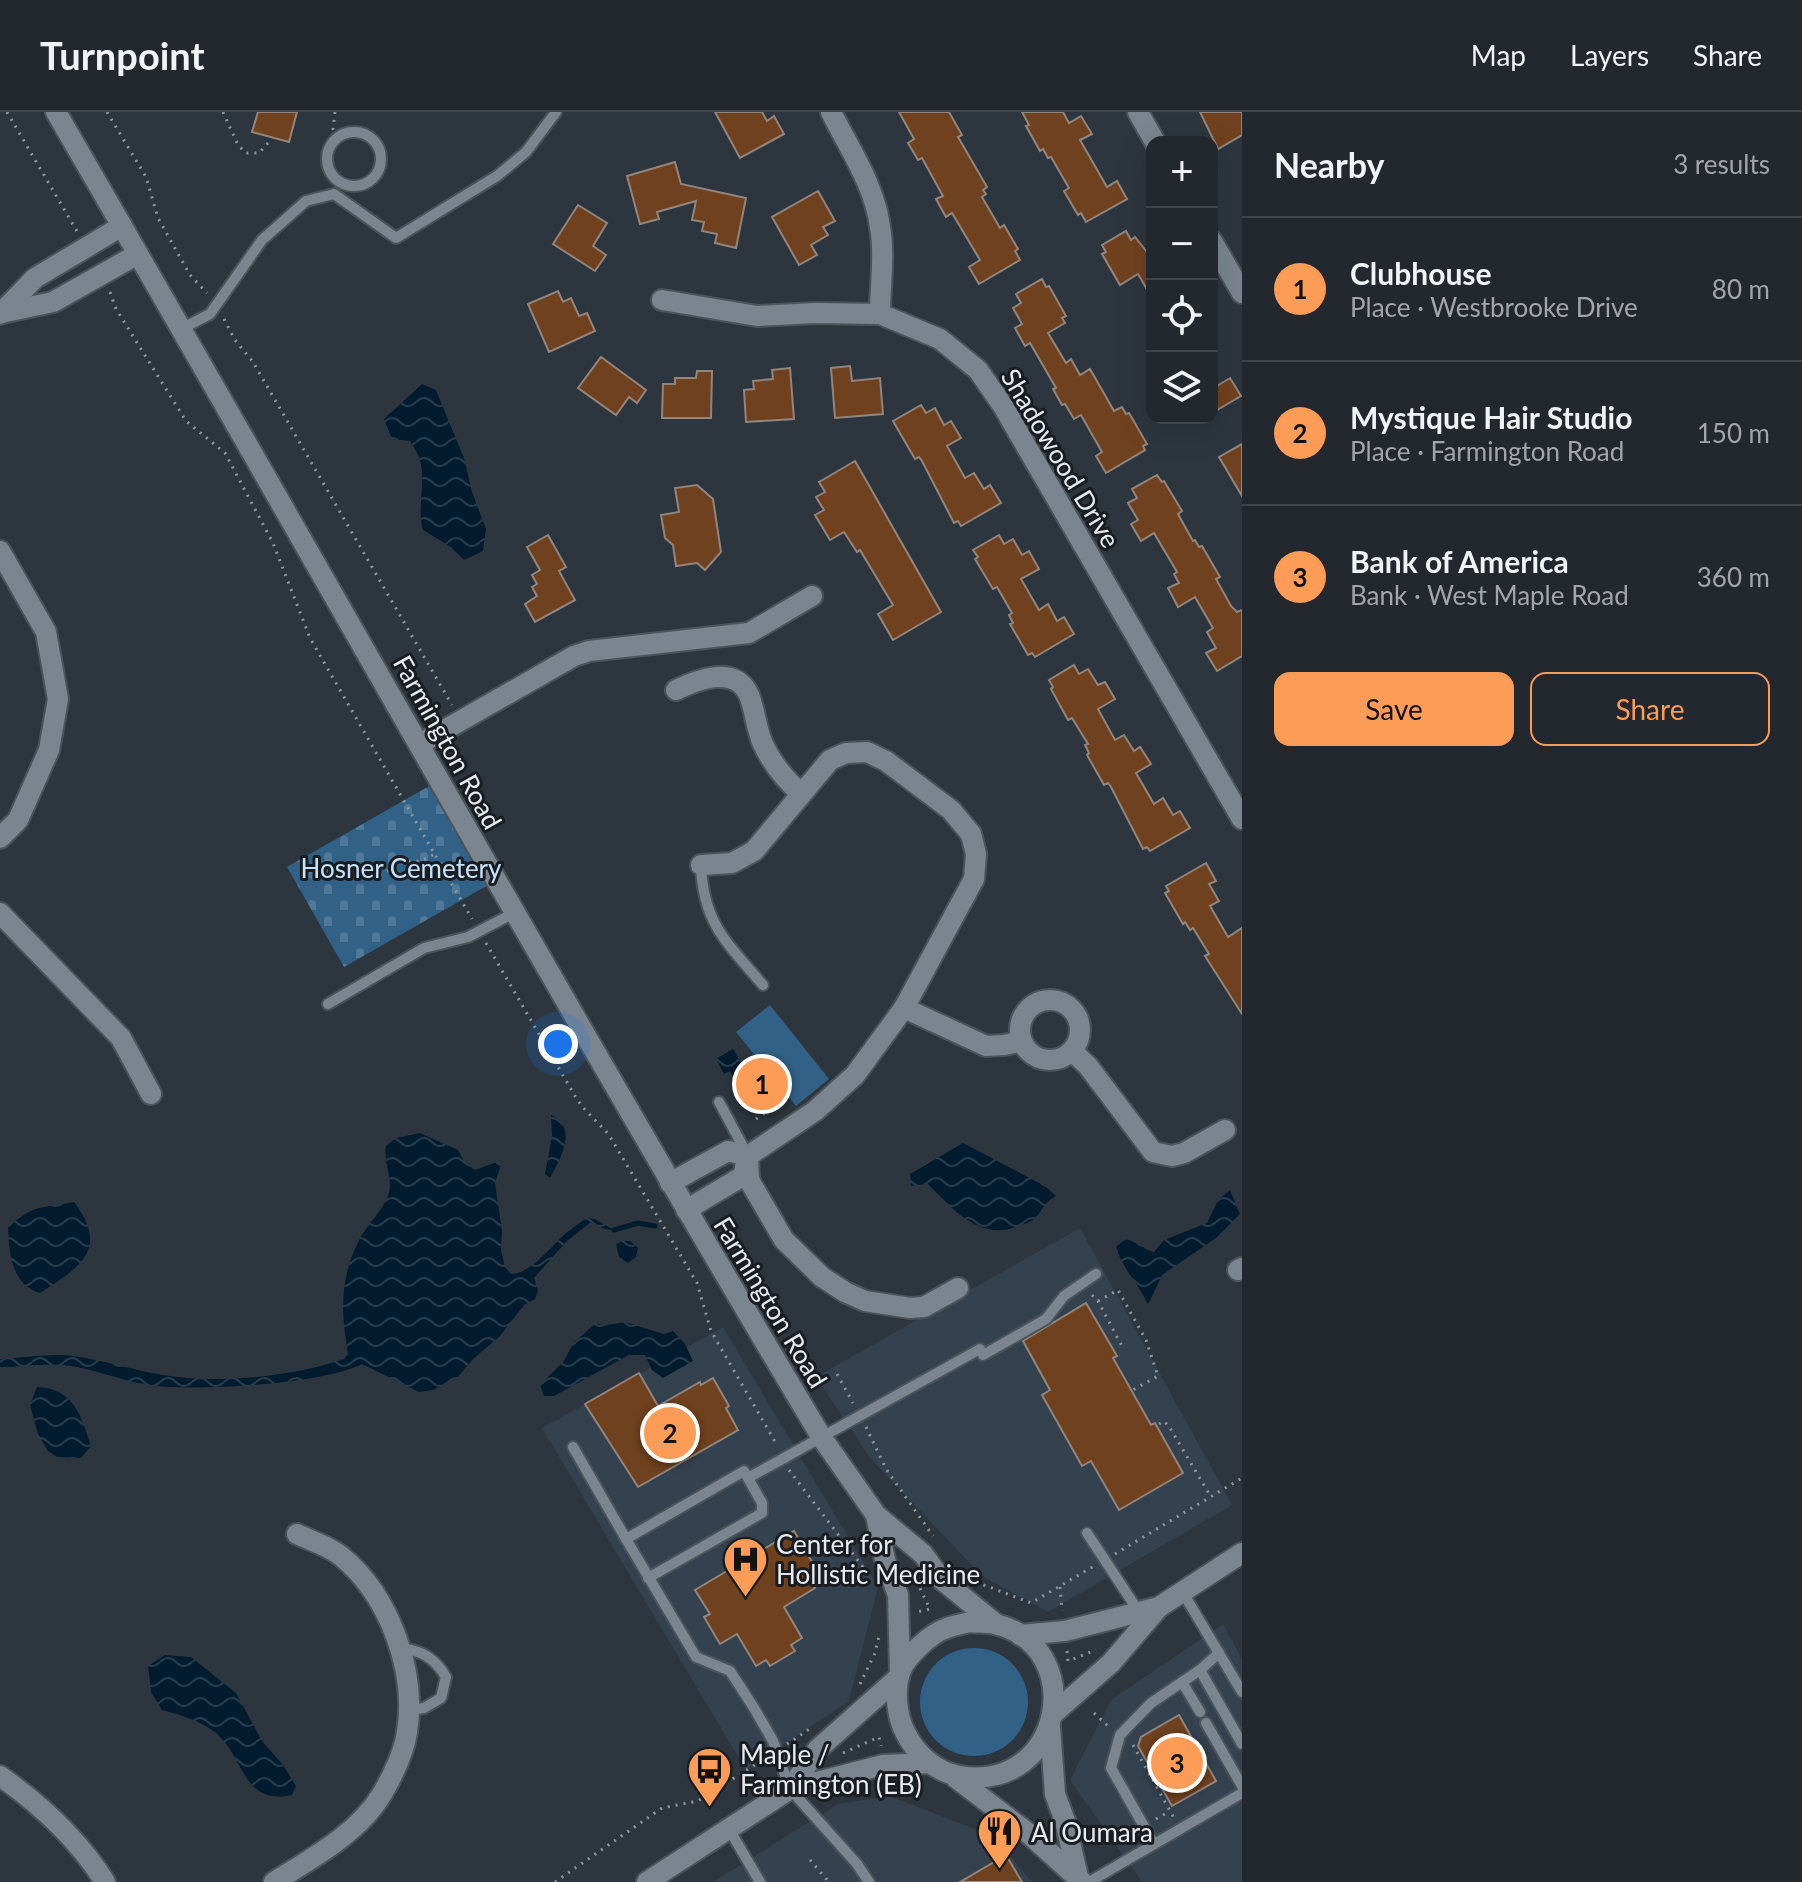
<!DOCTYPE html>
<html lang="en">
<head>
<meta charset="utf-8">
<style>
	body { margin:0; font-family:Lato,sans-serif; background:#2a3036; color:#f1f3f6 }
	.controls { position:absolute; right:24px; top:24px; display:grid; overflow:hidden; border-radius:16px; box-shadow:0 8px 32px #0002 }
	.controls button { width:72px; height:72px; display:grid; place-items:center; padding:0; border:0; border-bottom:2px solid #3f444a; background:#22282e; color:#f1f3f6; font:40px sans-serif }
	.you { position:absolute; left:558px; top:932px; width:28px; height:28px; margin:-20px; border:6px solid #fff; border-radius:50%; background:#1a73e8; box-shadow:0 0 0 12px #1a73e833 }
	.badge { display:grid; place-items:center; width:52px; height:52px; border-radius:50%; background:#fd9c57; color:#111; font-size:26px; font-weight:700 }
	.pin { position:absolute; translate:-50% -50%; border:4px solid #fff; box-shadow:0 2px 8px #0006 }
	.list { margin:0; padding:0; list-style:none }
	h2 { display:flex; justify-content:space-between; align-items:center; height:104px; margin:0; padding:0 32px; font-size:34px }
	h2 small { font-size:26px; font-weight:400; color:#a2a6aa }
	.list li { display:grid; grid-template-columns:52px 1fr auto; gap:24px; align-items:center; box-sizing:border-box; height:144px; padding:0 32px; border-top:2px solid #3f444a }
	.list b { display:block; font-size:30px; white-space:nowrap }
	.list p { margin:0; font-size:26px; white-space:nowrap; color:#a2a6aa }
	.list em { font-size:26px; font-style:normal; color:#a2a6aa }
	.actions { display:flex; gap:16px; padding:24px 32px }
	.actions a { flex:1; padding:18px 0; border:2px solid #fd9c57; border-radius:16px; text-align:center; font-size:28px; color:#fd9c57 }
	.actions .main { background:#fd9c57; color:#111 }
	.icon { flex:none; width:44px; height:44px; fill:none; stroke:currentColor; stroke-width:2; stroke-linecap:round; stroke-linejoin:round }
	.map { position:relative; flex:none; width:1242px; height:1770px; overflow:hidden }
	header { display:flex; align-items:center; gap:48px; box-sizing:border-box; height:112px; padding:0 40px; background:#22282e; border-bottom:2px solid #3f444a }
	header strong { font-size:38px }
	nav { display:flex; gap:44px; margin-inline-start:auto; font-size:28px }
	main { display:flex }
	aside { flex:1; background:#22282e }
	.map>svg:first-child { display:block }
	.built { fill:#34414e }
	.grass { fill:#326187 }
	.cemetery { fill:url(#cemetery-stones) }
	.water { fill:url(#water-waves) }
	.lines { fill:none; stroke-linecap:round; stroke-linejoin:round }
	.stream { stroke:#021b2e; stroke-width:5 }
	.building { fill:#70411e; stroke:#92857e; stroke-width:2 }
	.lane-casing { stroke:#4b545a; stroke-width:14 }
	.street-casing { stroke:#4b545a; stroke-width:24 }
	.secondary-casing { stroke:#4b545a; stroke-width:24 }
	.path { stroke:#8f979e; stroke-width:3; stroke-dasharray:2 6; stroke-linecap:butt }
	.lane { stroke:#7b858f; stroke-width:10 }
	.street { stroke:#7b858f; stroke-width:20 }
	.secondary { stroke:#7b858f; stroke-width:20 }
	.labels { text-anchor:middle; dominant-baseline:central; stroke-width:6; stroke-linejoin:round; paint-order:stroke }
	.street-label { font-size:26px; fill:#e6ecf2; stroke:#191d21 }
	.park-label { font-size:26px; fill:#c6e2fb; stroke:#191d21 }
	.poi-label { font-size:26px; fill:#e6ecf2; stroke:#191d21; text-anchor:start }
</style>
</head>
<body>
<header>
<strong>Turnpoint</strong>
<nav><a>Map</a><a>Layers</a><a>Share</a></nav>
</header>
<main>
<div class="map">
<svg width="1242" height="1770" viewBox="0 0 1242 1770">
	<defs>
		<pattern id="cemetery-stones" width="16" height="16" patternUnits="userSpaceOnUse" patternTransform="scale(2)"><rect width="16" height="16" fill="#326187"/><path d="M2 7V4a2 2 0 0 1 4 0v3zM10 15v-3a2 2 0 0 1 4 0v3z" fill="#507898"/></pattern>
		<pattern id="water-waves" width="16" height="10" patternUnits="userSpaceOnUse" patternTransform="scale(2)"><rect width="16" height="10" fill="#021b2e"/><path d="M0 5q4-4 8 0t8 0" fill="none" stroke="#273c4d"/></pattern>
	</defs>
	<rect width="100%" height="100%" fill="#2d363e"/>
	<g class="built">
		<polygon points="1080,1116 1232,1393 1048,1500 982,1464 870,1346 816,1265"/>
		<polygon points="723,1215 878,1475 849,1589 746,1658 542,1316"/>
		<polygon points="1223,1512 1242,1547 1242,1770 1142,1770 1070,1668 1111,1588"/>
		<polygon points="889,1684 993,1724 1032,1770 713,1770 838,1692"/>
	</g>
	<g class="grass">
		<polygon points="770,893 829,967 796,994 736,920"/>
		<circle cx="974" cy="1590" r="54"/>
	</g>
	<polygon class="cemetery" points="431,673 488,773 344,855 287,755"/>
	<g class="water">
		<path d="M422,272L436,278L464,346L472,380L486,417L483,439L464,448L451,435L423,418C417,396 425,375 421,352C420,344 414,336 410,329L392,327L384,307Z"/>
		<polygon points="733,937 749,964 738,972 730,959 724,962 716,947"/>
		<path d="M551,1003C579,1016 560,1048 550,1066L545,1062L552,1024Z"/>
		<path d="M420,1021L458,1038L465,1051L475,1058L497,1050L501,1053L495,1071L502,1119L501,1138L505,1155L511,1162C531,1162 552,1133 566,1121C572,1116 580,1111 586,1106L595,1107L614,1118L605,1117L591,1110L567,1129L534,1166L538,1179L535,1187L524,1193L500,1224L473,1247L457,1266L433,1278L419,1280L362,1252C323,1272 202,1279 157,1274C124,1271 93,1255 61,1253C42,1251 20,1255 0,1255V1247C24,1246 50,1241 73,1244C103,1248 133,1258 163,1263C218,1272 291,1265 344,1247L348,1242C341,1198 339,1168 360,1126C368,1112 382,1099 388,1084C394,1068 383,1051 386,1034L396,1026Z"/>
		<path d="M963,1031L1045,1074L1056,1084C1042,1092 1045,1096 1035,1106C1032,1110 1024,1112 1018,1114C979,1130 953,1097 928,1072L911,1074L910,1062Z"/>
		<path d="M1230,1078L1240,1102L1216,1126L1162,1163L1148,1193C1139,1171 1122,1158 1116,1134L1125,1127C1137,1129 1142,1137 1154,1140L1164,1128L1207,1111L1218,1088Z"/>
		<path d="M74,1090C110,1138 80,1155 40,1181C12,1173 9,1142 8,1116C33,1091 42,1097 74,1090Z"/>
		<polygon points="622,1129 630,1129 638,1136 636,1145 628,1151 619,1145 616,1132"/>
		<polygon points="625,1210 664,1222 673,1219 685,1232 693,1249 663,1266 652,1258 645,1243 629,1243 554,1284 544,1284 540,1273 564,1249 573,1231 595,1212 607,1213"/>
		<path d="M37,1275C74,1277 81,1303 91,1334L81,1346L57,1345L48,1339L38,1322L30,1293Z"/>
		<path d="M165,1543L191,1545L236,1581L262,1629L283,1653L296,1674L292,1683C241,1694 245,1644 215,1620C199,1608 180,1603 162,1598L151,1580L148,1554Z"/>
	</g>
	<g class="lines">
		<polyline class="stream" points="614,1118 638,1111 655,1114"/>
	</g>
	<g class="building">
		<polygon points="258,0 297,0 289,30 252,20"/>
		<polygon points="715,0 762,0 767,9 774,4 784,22 740,46"/>
		<polygon points="899,0 949,0 962,23 958,25 987,75 983,78 986,82 982,85 1000,116 1004,113 1018,137 1015,139 1020,148 979,172 969,155 980,148 952,101 946,105 936,87 943,84 922,46 918,48 908,31 914,27"/>
		<polygon points="1022,0 1063,0 1069,11 1081,4 1092,22 1080,28 1107,75 1117,69 1127,87 1086,110 1081,101 1078,103 1064,79 1069,76 1051,45 1048,46 1043,37 1040,39 1026,14 1029,13"/>
		<polygon points="1200,0 1242,0 1242,23 1218,37"/>
		<polygon points="675,50 681,72 746,86 736,136 715,131 717,122 702,119 704,110 692,108 696,89 657,100 659,107 640,112 627,64"/>
		<polygon points="818,79 835,109 823,115 828,123 811,133 817,143 799,153 772,105"/>
		<polygon points="578,93 607,111 593,134 606,143 595,159 553,132"/>
		<polygon points="1126,119 1131,128 1135,125 1147,140 1152,137 1152,186 1138,162 1120,173 1102,142 1106,140 1102,133"/>
		<polygon points="1042,167 1046,175 1049,174 1066,204 1062,206 1065,211 1048,221 1066,251 1071,247 1080,263 1090,257 1114,299 1122,295 1126,302 1129,301 1147,332 1143,334 1145,338 1106,361 1096,344 1102,340 1081,303 1074,307 1065,292 1062,293 1053,277 1056,276 1030,231 1025,234 1015,216 1022,212 1013,196 1021,191 1016,182"/>
		<polygon points="558,179 563,190 571,186 579,204 587,201 595,219 549,240 528,192"/>
		<polygon points="601,245 646,278 637,291 629,285 616,303 578,276"/>
		<polygon points="850,254 852,269 880,266 883,302 835,306 831,256"/>
		<polygon points="790,256 794,307 746,310 744,278 754,277 753,269 773,267 772,258"/>
		<polygon points="697,259 712,259 711,306 662,306 663,272 675,272 675,266 696,266"/>
		<polygon points="1230,266 1241,284 1212,301 1212,277"/>
		<polygon points="921,293 926,301 935,296 944,313 951,309 961,326 947,334 965,366 974,361 984,377 990,373 1001,391 961,414 958,409 954,411 922,349 919,345 915,347 893,309"/>
		<polygon points="1242,332 1242,384 1219,345"/>
		<polygon points="855,349 941,500 893,528 878,502 893,493 860,438 857,440 844,420 830,428 815,403 824,398 816,385 825,380 819,370"/>
		<polygon points="1157,363 1162,370 1164,369 1182,399 1178,402 1193,429 1195,428 1199,435 1202,434 1220,465 1216,467 1231,494 1237,500 1242,498 1242,544 1217,559 1206,541 1216,536 1207,520 1213,516 1195,485 1178,495 1168,476 1179,471 1174,462 1177,460 1154,421 1141,429 1131,412 1138,408 1128,391 1137,386 1132,377"/>
		<polygon points="697,373 713,387 721,440 705,458 697,451 676,454 673,433 665,426 661,403 679,400 675,376"/>
		<polygon points="548,423 566,455 559,459 575,488 535,510 525,492 537,484 532,475 537,472 532,463 540,458 527,435"/>
		<polygon points="999,423 1004,432 1013,427 1022,443 1029,439 1039,457 1021,467 1039,498 1048,492 1057,509 1064,505 1074,522 1035,545 1032,541 1028,543 1010,512 1013,511 1009,503 1012,501 997,475 993,477 975,447 978,445 973,438"/>
		<polygon points="1074,553 1079,562 1088,557 1098,573 1105,570 1115,587 1098,597 1115,628 1124,623 1134,639 1140,635 1151,652 1136,661 1154,692 1163,686 1173,703 1180,699 1190,716 1150,739 1147,735 1143,737 1111,675 1108,671 1104,673 1087,643 1089,641 1085,633 1088,632 1072,606 1068,608 1051,577 1053,575 1049,568"/>
		<polygon points="1206,751 1216,769 1209,772 1219,789 1210,794 1228,825 1242,816 1242,902 1205,844 1209,842 1193,816 1190,818 1185,810 1183,812 1165,781 1169,779 1166,774"/>
		<polygon points="767,964 774,978 749,993 741,979"/>
		<polygon points="1086,1191 1117,1244 1113,1246 1151,1313 1155,1311 1183,1361 1119,1398 1091,1349 1082,1354 1042,1283 1050,1278 1023,1229"/>
		<polygon points="639,1261 658,1294 700,1270 701,1273 713,1266 729,1294 726,1296 738,1318 638,1375 585,1292"/>
		<polygon points="794,1419 822,1467 812,1472 815,1476 784,1495 802,1526 791,1533 795,1539 770,1554 766,1548 756,1554 737,1522 720,1532 704,1505 710,1502 695,1478"/>
		<polygon points="1179,1603 1216,1669 1172,1694 1138,1634 1141,1625"/>
		<polygon points="1006,1743 1022,1770 960,1770"/>
	</g>
	<g class="lines">
		<defs>
			<g id="lane">
				<circle cx="354" cy="47" r="27"/>
				<polyline points="181,217 210,202 262,128 306,89 334,82 396,126 497,64 526,40 556,0"/>
				<path d="M701,753C703,811 727,831 763,873"/>
				<polyline points="328,892 424,836 468,825 514,801"/>
				<polyline points="719,990 747,1042"/>
				<polyline points="983,1243 1046,1207 1064,1184 1096,1162"/>
				<polyline points="573,1335 626,1427 744,1359 748,1366 980,1237"/>
				<polyline points="1087,1421 1139,1500"/>
				<polyline points="626,1427 696,1545 730,1559 754,1596 773,1629 790,1677 857,1752 869,1770"/>
				<polyline points="648,1466 762,1401 762,1391 748,1366"/>
				<polyline points="1182,1479 1242,1580"/>
				<path d="M399,1536C421,1538 435,1546 446,1565L441,1586L424,1596L409,1598"/>
				<polyline points="1219,1541 1200,1558 1242,1632"/>
				<polyline points="1182,1570 1200,1600"/>
				<polyline points="1206,1611 1242,1674"/>
				<polyline points="729,1717 760,1770"/>
				<polyline points="1154,1732 1111,1656 1120,1623 1151,1591 1200,1558"/>
				<polyline points="1089,1770 1242,1681"/>
			</g>
			<g id="street">
				<path d="M831,0C849,36 875,74 880,115C885,143 880,173 880,202"/>
				<polyline points="1138,0 1155,30"/>
				<polyline points="1212,129 1242,181"/>
				<polyline points="662,188 757,204 815,201 880,202 940,227 978,258 1003,294 1242,707"/>
				<polyline points="1,201 53,190 138,142"/>
				<polyline points="0,202 35,166 122,114"/>
				<polyline points="0,439 46,520 58,587 49,638 18,708 0,726"/>
				<path d="M676,578C697,568 735,552 749,583C755,598 756,616 763,632C772,652 785,667 801,682"/>
				<polyline points="420,632 574,544 589,539 749,521 812,484"/>
				<polyline points="701,753 732,751 754,739 830,648 846,641 867,640 886,649 951,698 971,722 976,742 974,767 904,896 855,963 815,999 748,1044 749,1068 784,1128 822,1165 845,1180 865,1189 910,1196 924,1195 958,1176"/>
				<polyline points="0,801 121,926 151,982"/>
				<circle cx="1050" cy="918" r="30"/>
				<polyline points="904,896 986,934 1004,933 1022,929"/>
				<polyline points="1072,939 1088,954 1153,1040 1172,1044 1184,1041 1225,1018"/>
				<polyline points="670,1071 728,1039 748,1044 743,1064 686,1098"/>
				<polyline points="1238,1158 1242,1156"/>
				<path d="M0,1664C41,1693 78,1727 105,1770"/>
				<path d="M274,1770C311,1747 359,1721 382,1682C392,1665 404,1640 407,1620C417,1559 389,1483 341,1444C329,1434 311,1429 297,1422"/>
			</g>
			<g id="secondary">
				<path d="M56,0C312,441 560,888 822,1326L876,1403L923,1442L941,1467L996,1512"/>
				<polyline points="876,1403 885,1448 898,1483 900,1559"/>
				<path d="M970,1510C978,1511 987,1510 995,1512C1089,1534 1064,1681 960,1664C935,1660 916,1642 905,1620C897,1605 894,1578 900,1561C905,1545 931,1521 947,1516C954,1513 963,1512 970,1510Z"/>
				<polyline points="1020,1523 1065,1519 1159,1495 1242,1441"/>
				<polyline points="1054,1601 1111,1551 1159,1495"/>
				<polyline points="1050,1615 1055,1682 1065,1709 1078,1765"/>
				<polyline points="956,1666 1028,1721 1082,1770"/>
				<polyline points="790,1677 818,1637 899,1565"/>
				<polyline points="647,1770 790,1677 883,1653 930,1651"/>
			</g>
		</defs>
		<use href="#lane" class="lane-casing"/>
		<use href="#street" class="street-casing"/>
		<use href="#secondary" class="secondary-casing"/>
		<g class="path">
			<polyline points="7,0 78,121"/>
			<polyline points="107,0 146,65 158,106 190,163 207,181"/>
			<polyline points="223,0 238,33 246,41 259,41 268,31"/>
			<polyline points="335,0 333,17 337,26"/>
			<polyline points="110,180 116,197 186,309 225,341 273,431 310,526 472,807"/>
			<polyline points="224,207 235,228 253,250 452,593"/>
			<polyline points="373,767 406,749 420,749 435,742"/>
			<path d="M486,831L575,984C584,999 597,1009 609,1023L697,1171L711,1219L777,1333"/>
			<polyline points="756,1007 789,985"/>
			<polyline points="1092,1183 1098,1189 1124,1238"/>
			<polyline points="1098,1189 1118,1178 1146,1228 1158,1264 1131,1279"/>
			<polyline points="837,1262 853,1291"/>
			<polyline points="1159,1312 1164,1309 1170,1316 1211,1385"/>
			<polyline points="866,1315 886,1357 933,1424"/>
			<polyline points="789,1358 869,1463"/>
			<polyline points="1115,1442 1242,1366"/>
			<polyline points="913,1462 930,1497 917,1500"/>
			<polyline points="976,1470 1031,1491 1094,1454"/>
			<polyline points="1060,1475 1062,1499"/>
			<polyline points="1067,1539 1068,1549 1096,1538"/>
			<polyline points="860,1572 875,1541 879,1524"/>
			<polyline points="1094,1601 1109,1615"/>
			<polyline points="787,1632 811,1616"/>
			<polyline points="1133,1633 1174,1706"/>
			<polyline points="843,1641 879,1625 881,1634"/>
			<polyline points="1156,1707 1170,1699"/>
			<polyline points="810,1748 829,1770"/>
			<polyline points="555,1770 662,1696 698,1689 764,1647"/>
		</g>
		<use href="#lane" class="lane"/>
		<use href="#street" class="street"/>
		<use href="#secondary" class="secondary"/>
	</g>
	<defs>
		<symbol id="hospital-pin" viewBox="-11 -11 22 30"><path d="M0 17L-7.5 6A9.5 9.5 0 1 1 7.5 6Z" fill="#fd9c57" stroke="#191d21"/><path d="M-5-5h3v3.5h4V-5h3V5h-3V1.5h-4V5h-3Z" fill="#111"/></symbol>
		<symbol id="bus-pin" viewBox="-11 -11 22 30"><path d="M0 17L-7.5 6A9.5 9.5 0 1 1 7.5 6Z" fill="#fd9c57" stroke="#191d21"/><path d="M-5-6H5V4H4V6H2V4H-2V6H-4V4H-5ZM-3.5-4V0h7V-4ZM-3.5 1.2v1.5H-2V1.2ZM2 1.2v1.5H3.5V1.2Z" fill="#111"/></symbol>
		<symbol id="restaurant-pin" viewBox="-11 -11 22 30"><path d="M0 17L-7.5 6A9.5 9.5 0 1 1 7.5 6Z" fill="#fd9c57" stroke="#191d21"/><path d="M-5-6h1v4h1v-4h1v4h1v-4h1v5L-1.5 .5V6h-2V.5L-5-1ZM5-6V6H3V1.5H1.5Q1.5-4 5-6Z" fill="#111"/></symbol>
	</defs>
	<g fill-rule="evenodd">
		<use href="#hospital-pin" x="720" y="1422" width="51" height="69"/>
		<use href="#bus-pin" x="684" y="1632" width="51" height="69"/>
		<use href="#restaurant-pin" x="974" y="1694" width="51" height="69"/>
	</g>
	<g class="labels">
		<g class="street-label">
			<text transform="translate(1061 346) rotate(59)">Shadowood Drive</text>
			<text transform="translate(448 630) rotate(61)">Farmington Road</text>
			<text transform="translate(771 1190) rotate(59)">Farmington Road</text>
		</g>
		<g class="park-label">
			<text x="401" y="756">Hosner Cemetery</text>
		</g>
		<g class="poi-label">
			<text x="776" y="1432">Center for<tspan x="776" dy="30">Hollistic Medicine</tspan></text>
			<text x="740" y="1642">Maple /<tspan x="740" dy="30">Farmington (EB)</tspan></text>
			<text x="1031" y="1720">Al Oumara</text>
		</g>
	</g>
</svg>
<div class="controls">
<button>+</button>
<button>−</button>
<button><svg class="icon" aria-label="locate" viewBox="0 0 24 24"><circle cx="12" cy="12" r="6"/><path d="M12 2v4M12 18v4M2 12h4M18 12h4"/></svg></button>
<button><svg class="icon" aria-label="layers" viewBox="0 0 24 24"><path d="M12 4l9 5-9 5-9-5zM3 14l9 5 9-5"/></svg></button>
</div>
<div class="you"></div>
<div class="pin badge" style="left:762px;top:972px">1</div>
<div class="pin badge" style="left:670px;top:1321px">2</div>
<div class="pin badge" style="left:1177px;top:1651px">3</div>
</div>
<aside>
<h2>Nearby<small>3 results</small></h2>
<ul class="list">
<li><span class="badge">1</span><div><b>Clubhouse</b><p>Place · Westbrooke Drive</p></div><em>80 m</em></li>
<li><span class="badge">2</span><div><b>Mystique Hair Studio</b><p>Place · Farmington Road</p></div><em>150 m</em></li>
<li><span class="badge">3</span><div><b>Bank of America</b><p>Bank · West Maple Road</p></div><em>360 m</em></li>
</ul>
<div class="actions"><a class="main">Save</a><a>Share</a></div>
</aside>
</main>
</body>
</html>
